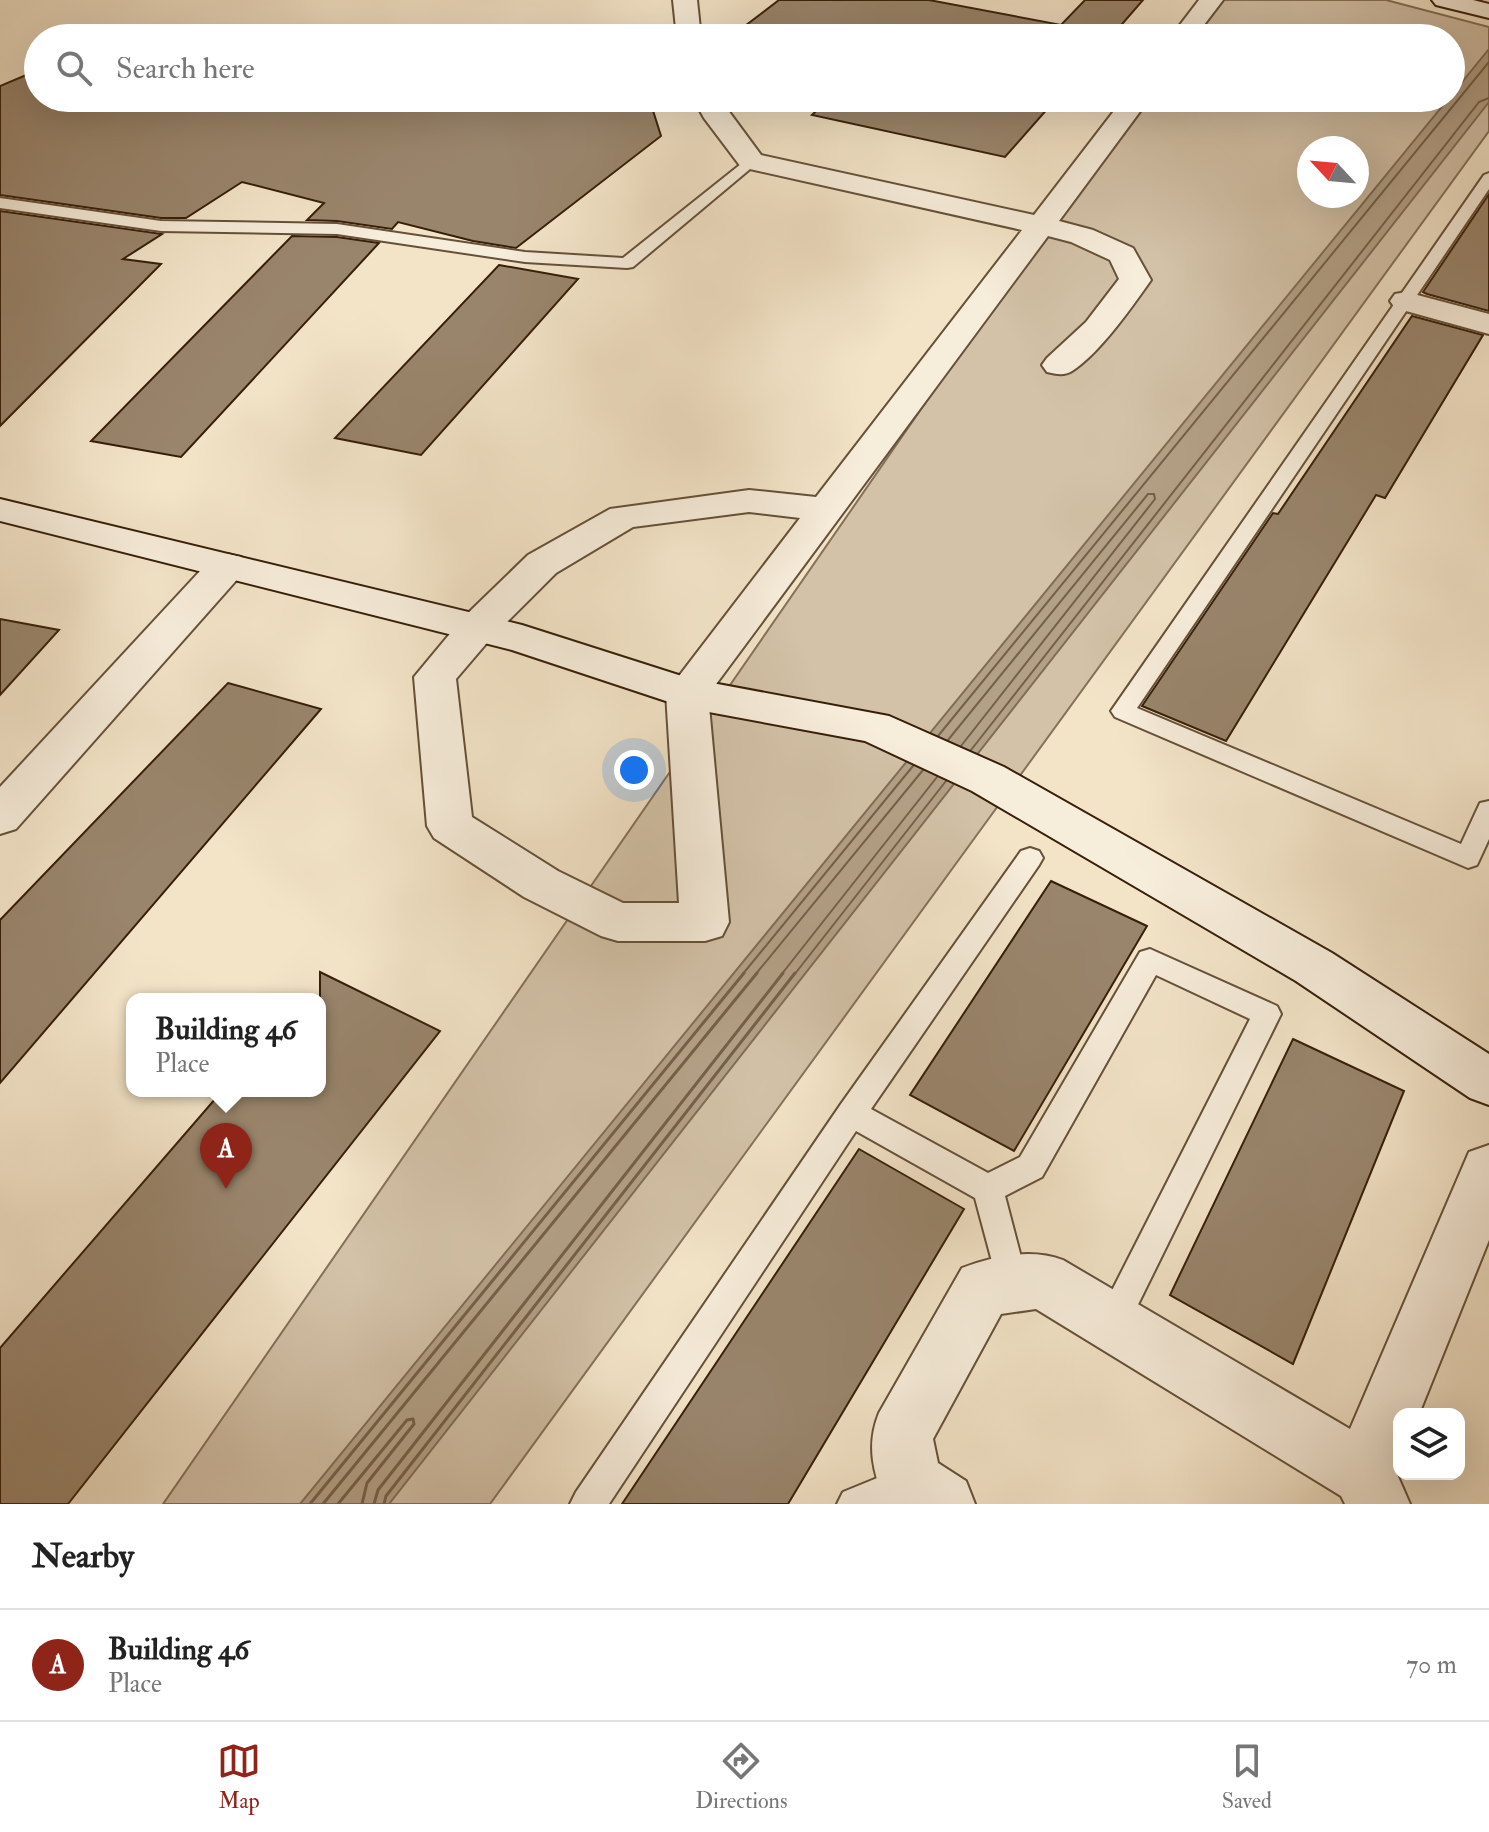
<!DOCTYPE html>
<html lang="en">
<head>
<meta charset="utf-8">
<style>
	body { margin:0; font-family:"IM FELL Double Pica",serif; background:#f6f6f6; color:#222 }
	.controls { position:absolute; right:24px; bottom:24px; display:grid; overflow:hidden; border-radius:16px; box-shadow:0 8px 32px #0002 }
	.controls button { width:72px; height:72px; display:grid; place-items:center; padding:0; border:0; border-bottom:2px solid #e0e0e0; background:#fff; color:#222; font:40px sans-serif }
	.compass { position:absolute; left:1297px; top:136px; width:72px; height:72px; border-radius:50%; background:#fff; box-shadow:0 8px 32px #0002; rotate:296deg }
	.you { position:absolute; left:634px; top:770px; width:28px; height:28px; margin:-20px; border:6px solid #fff; border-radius:50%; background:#1a73e8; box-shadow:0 0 0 12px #1a73e833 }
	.badge { display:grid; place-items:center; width:52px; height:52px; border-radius:50%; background:#8f2418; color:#fff; font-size:26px; font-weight:700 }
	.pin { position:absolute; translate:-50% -66px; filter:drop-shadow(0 2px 4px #0008) }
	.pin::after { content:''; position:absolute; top:42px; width:28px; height:24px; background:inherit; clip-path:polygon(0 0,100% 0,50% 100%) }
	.popup { position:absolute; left:126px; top:993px; width:200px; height:104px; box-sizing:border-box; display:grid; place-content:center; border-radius:16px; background:#fff; filter:drop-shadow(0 2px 6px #0005); font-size:26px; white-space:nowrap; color:#767676 }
	.popup b { font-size:30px; color:#222 }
	.popup::after { content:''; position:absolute; left:50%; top:100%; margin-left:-16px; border:16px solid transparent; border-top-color:#fff }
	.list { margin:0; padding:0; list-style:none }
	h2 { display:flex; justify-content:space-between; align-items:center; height:104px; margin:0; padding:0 32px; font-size:34px }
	h2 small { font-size:26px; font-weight:400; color:#767676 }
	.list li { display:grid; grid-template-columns:52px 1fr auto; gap:24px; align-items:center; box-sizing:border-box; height:112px; padding:0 32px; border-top:2px solid #e0e0e0 }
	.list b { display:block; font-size:30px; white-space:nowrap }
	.list p { margin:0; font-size:26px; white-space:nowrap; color:#767676 }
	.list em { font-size:26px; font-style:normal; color:#767676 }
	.icon { flex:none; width:44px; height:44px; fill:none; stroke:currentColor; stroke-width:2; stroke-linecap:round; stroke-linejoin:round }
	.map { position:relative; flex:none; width:1489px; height:1504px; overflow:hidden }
	.search { position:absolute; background:#fff; box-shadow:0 8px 32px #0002; left:24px; right:24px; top:24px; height:88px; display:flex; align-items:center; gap:20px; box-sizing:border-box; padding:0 28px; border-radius:44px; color:#767676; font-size:30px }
	.sheet { height:216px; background:#fff }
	nav { display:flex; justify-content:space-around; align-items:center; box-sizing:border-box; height:112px; border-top:2px solid #e0e0e0; background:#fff; font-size:22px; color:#767676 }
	nav a { display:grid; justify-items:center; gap:4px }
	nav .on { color:#8f2418 }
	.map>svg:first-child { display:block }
	.green { fill:#d3c2a8; stroke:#857058; stroke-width:2; fill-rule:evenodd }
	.water { fill:#b3a187; stroke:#816d55; stroke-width:2 }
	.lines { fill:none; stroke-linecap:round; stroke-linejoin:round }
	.shore-far1 { stroke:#756048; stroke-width:2 }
	.shore { stroke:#756048; stroke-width:3 }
	.building { fill:#99856c; stroke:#371e09; stroke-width:2 }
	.lane-casing { stroke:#665039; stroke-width:4 }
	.street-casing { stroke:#665039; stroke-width:4 }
	.secondary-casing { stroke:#371e09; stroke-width:4 }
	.lane { fill:#f7eddb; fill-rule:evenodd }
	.street { fill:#f7eddb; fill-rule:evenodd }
	.secondary { fill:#f7eddb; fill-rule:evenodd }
</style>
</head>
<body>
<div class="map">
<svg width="1489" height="1504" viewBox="0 0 1489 1504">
	<rect width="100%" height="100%" fill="#f3e4c8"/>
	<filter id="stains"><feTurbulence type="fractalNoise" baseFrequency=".0025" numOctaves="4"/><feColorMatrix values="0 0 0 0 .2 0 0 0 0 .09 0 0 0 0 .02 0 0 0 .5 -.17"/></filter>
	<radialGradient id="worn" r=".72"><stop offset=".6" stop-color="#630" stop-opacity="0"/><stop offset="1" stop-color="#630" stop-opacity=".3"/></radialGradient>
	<path class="green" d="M1224,0H1386L1489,27V131L490,1504H163L1034,246L1148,98H1451V38H1194ZM1309,148H1357V196H1309Z"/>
	<polygon class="water" points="1489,49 1489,102 389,1504 300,1504"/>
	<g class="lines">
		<g class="shore-far1">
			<polyline points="938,736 1489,62"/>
			<polyline points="948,740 1148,494 1154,494 1155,499 961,746"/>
			<polyline points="971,750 1479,102 1489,98"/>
			<polyline points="742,975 913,766"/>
			<polyline points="755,975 923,770"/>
			<polyline points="781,975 937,777"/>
			<polyline points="794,975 946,781"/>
		</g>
		<g class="shore">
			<polyline points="310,1504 744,973"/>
			<polyline points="323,1504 757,973"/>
			<polyline points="338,1504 407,1420 413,1419 414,1424 367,1483 362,1504"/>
			<polyline points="374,1504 378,1490 783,973"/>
			<polyline points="384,1504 386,1496 795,973"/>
		</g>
	</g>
	<g class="building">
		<polygon points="779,0 929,0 1061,25 1085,0 1143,0 1110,38 729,38"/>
		<polygon points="38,70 38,98 637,98 650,101 661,136 516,248 473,241 398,222 392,229 337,221 307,220 324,203 242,182 186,218 161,218 0,195 0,86"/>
		<polygon points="830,98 1057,98 1005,157 812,115"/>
		<polygon points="1489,194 1489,311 1427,294 1423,292"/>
		<polygon points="0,211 162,234 123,259 161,264 0,426"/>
		<polygon points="292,236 337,237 379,243 181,457 91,441"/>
		<polygon points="499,265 578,279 421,455 335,438"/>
		<polygon points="1412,316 1483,335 1385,498 1376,495 1226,741 1142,706 1273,513 1278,514"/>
		<polygon points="0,619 59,630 0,695"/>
		<polygon points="228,683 321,709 0,1083 0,920"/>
		<polygon points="1051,881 1147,926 1014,1151 910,1095"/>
		<polygon points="320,972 440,1031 68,1504 0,1504 0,1348 222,1091 320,1091"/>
		<polygon points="1293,1039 1404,1091 1293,1364 1170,1295"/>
		<polygon points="859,1149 964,1209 788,1504 622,1504"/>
	</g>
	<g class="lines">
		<defs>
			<g id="lane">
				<polygon points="751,156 759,161 756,164 633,267 627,268 525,262 337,234 161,231 0,208 0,198 161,221 337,224 525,252 623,258"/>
				<polygon points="1489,173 1489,189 1137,708 1461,844 1480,803 1489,801 1489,839 1477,865 1468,868 1115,717 1111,711 1484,175"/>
				<polygon points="1030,848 1039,851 1043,858 1039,865 871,1109 988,1173 1020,1157 1140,952 1150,949 1277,1006 1281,1014 1124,1333 1112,1338 1100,1333 1096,1322 1250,1019 1156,975 1042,1177 1005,1196 1028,1284 1023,1295 1012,1299 1001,1295 975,1198 856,1131 609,1504 570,1504 576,1492 841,1104 1021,851"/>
				<polygon points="909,1465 921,1470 926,1482 921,1494 898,1504 837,1504 843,1492"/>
			</g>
			<g id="street">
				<polygon points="673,0 697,0 701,38 677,38"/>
				<polygon points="1199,0 1223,0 1194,38 1170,38"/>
				<path d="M693,98H719L761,155L1034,215L1124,98H1150L1059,221L1093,230L1133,248L1151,280C1132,307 1099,354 1072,371C1064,376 1056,374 1047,372L1042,365L1047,358L1086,322L1119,279L1110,260L1071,242L1048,236L708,695L729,922L722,936L705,941H618L601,936L524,897L434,838L427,826L414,677L463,618L528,555L610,509L749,490L816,497L1022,230L741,167L704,118ZM749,512L800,518L666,693L679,903H623L558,871L472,817L456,679L491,638L556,573L633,527Z"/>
				<polygon points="1406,292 1489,314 1489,334 1395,308 1390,301 1395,294"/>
				<polygon points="227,554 241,557 246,566 241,575 16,829 0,834 0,787 213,557"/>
				<path d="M1489,1145V1240L1419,1414H1399L1396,1472L1410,1504H1345L1341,1496L1036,1309L1001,1314L933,1439L938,1463L966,1481L975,1504H886C873,1473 866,1445 879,1413L962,1268C994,1256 1031,1248 1063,1260L1350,1429L1469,1152Z"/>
			</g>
			<g id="secondary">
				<polygon points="1432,0 1473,0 1489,4 1489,18 1436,5"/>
				<polygon points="0,499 522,625 691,679 889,716 1004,767 1332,953 1489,1054 1489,1105 1470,1098 1296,981 972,791 865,741 687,708 512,650 0,521"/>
			</g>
		</defs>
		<use href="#lane" class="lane-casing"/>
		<use href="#street" class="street-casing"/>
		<use href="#secondary" class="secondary-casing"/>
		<use href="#lane" class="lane"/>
		<use href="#street" class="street"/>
		<use href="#secondary" class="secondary"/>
	</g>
	<rect width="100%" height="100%" filter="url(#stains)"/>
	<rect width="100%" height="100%" fill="url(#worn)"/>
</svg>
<div class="controls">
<button><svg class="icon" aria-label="layers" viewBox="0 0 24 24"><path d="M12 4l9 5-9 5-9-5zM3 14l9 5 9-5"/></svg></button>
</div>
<svg class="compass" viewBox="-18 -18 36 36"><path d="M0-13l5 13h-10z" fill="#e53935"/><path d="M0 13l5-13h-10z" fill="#767676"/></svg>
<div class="you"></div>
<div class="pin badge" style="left:226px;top:1189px">A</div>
<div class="popup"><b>Building 46</b>Place</div>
<div class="search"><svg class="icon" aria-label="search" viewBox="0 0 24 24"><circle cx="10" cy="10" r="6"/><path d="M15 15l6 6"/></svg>Search here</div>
</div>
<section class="sheet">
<h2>Nearby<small></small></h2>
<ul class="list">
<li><span class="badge">A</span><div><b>Building 46</b><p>Place</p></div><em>70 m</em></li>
</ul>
</section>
<nav>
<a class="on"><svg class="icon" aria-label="map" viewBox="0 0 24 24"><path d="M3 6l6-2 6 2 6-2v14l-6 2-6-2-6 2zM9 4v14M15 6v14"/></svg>Map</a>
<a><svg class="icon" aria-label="directions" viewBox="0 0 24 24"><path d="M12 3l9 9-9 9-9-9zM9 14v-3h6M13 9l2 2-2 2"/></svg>Directions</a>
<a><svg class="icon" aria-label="saved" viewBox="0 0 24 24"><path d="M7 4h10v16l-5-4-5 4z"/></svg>Saved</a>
</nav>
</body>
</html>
